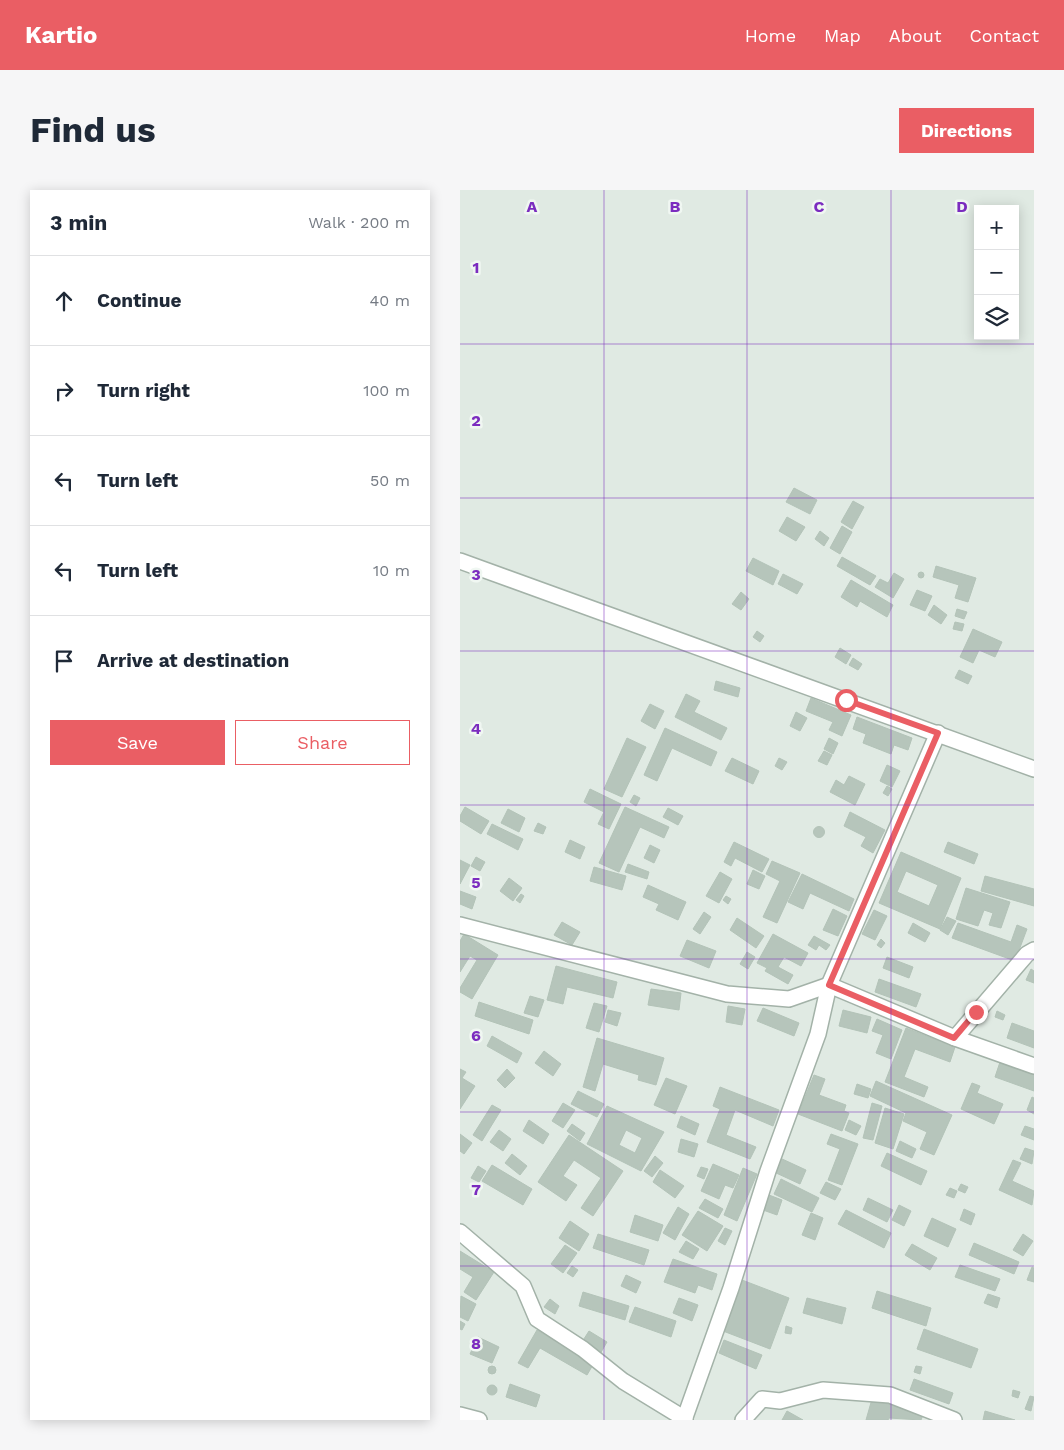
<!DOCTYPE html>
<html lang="en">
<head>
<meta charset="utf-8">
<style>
	body { margin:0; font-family:"Work Sans",sans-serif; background:#f6f6f7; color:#1f2937 }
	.controls { position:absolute; right:15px; top:15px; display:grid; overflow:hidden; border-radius:0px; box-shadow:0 2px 12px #0003 }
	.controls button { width:45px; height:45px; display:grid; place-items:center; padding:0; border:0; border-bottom:1px solid #e0e1e3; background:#fff; color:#1f2937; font:25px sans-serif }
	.stop { position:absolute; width:15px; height:15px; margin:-11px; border:4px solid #ea5e64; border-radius:50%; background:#fff }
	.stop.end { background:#ea5e64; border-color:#fff; box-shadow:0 1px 5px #0008 }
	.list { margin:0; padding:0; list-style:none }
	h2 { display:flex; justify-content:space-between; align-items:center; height:65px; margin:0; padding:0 20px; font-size:21px }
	h2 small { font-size:16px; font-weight:400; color:#747a83 }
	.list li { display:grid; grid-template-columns:32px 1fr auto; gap:15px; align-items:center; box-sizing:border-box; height:90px; padding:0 20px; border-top:1px solid #e0e1e3 }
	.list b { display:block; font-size:19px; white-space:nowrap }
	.list em { font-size:16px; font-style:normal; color:#747a83 }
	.actions { display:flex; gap:10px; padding:15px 20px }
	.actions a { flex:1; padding:11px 0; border:1px solid #ea5e64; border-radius:0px; text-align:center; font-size:18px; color:#ea5e64 }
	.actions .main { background:#ea5e64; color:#fff }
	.icon { flex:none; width:28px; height:28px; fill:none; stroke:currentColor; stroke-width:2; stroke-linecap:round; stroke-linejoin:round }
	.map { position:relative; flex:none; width:574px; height:1230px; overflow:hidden; border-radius:0px }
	header { display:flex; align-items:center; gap:30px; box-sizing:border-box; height:70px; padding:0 25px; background:#ea5e64; color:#fff }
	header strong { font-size:24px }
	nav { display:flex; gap:28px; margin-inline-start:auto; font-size:18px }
	.intro { display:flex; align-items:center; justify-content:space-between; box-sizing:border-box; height:120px; padding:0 30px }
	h1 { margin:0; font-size:35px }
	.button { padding:12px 22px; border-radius:0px; background:#ea5e64; color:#fff; font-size:18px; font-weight:700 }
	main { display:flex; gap:30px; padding:0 30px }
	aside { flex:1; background:#fff; border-radius:0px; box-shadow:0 2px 12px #0003 }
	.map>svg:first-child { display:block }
	.building { fill:#b6c5bb; stroke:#b3c3b8; fill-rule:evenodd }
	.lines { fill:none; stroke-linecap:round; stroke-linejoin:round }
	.minor-casing { stroke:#a3b2a8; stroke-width:18 }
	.minor { stroke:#fff; stroke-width:15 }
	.route { stroke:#ea5e64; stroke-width:6 }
	.grid { fill:none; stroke:#7b2cbf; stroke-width:1; stroke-opacity:0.55 }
	.grid-label { font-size:16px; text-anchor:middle; font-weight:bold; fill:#7b2cbf; stroke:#f0f7f2; stroke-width:5; stroke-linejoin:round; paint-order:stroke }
</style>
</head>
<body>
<header>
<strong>Kartio</strong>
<nav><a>Home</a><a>Map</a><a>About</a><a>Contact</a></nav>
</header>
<div class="intro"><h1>Find us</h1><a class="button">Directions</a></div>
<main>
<aside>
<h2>3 min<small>Walk · 200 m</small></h2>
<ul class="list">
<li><svg class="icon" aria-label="ahead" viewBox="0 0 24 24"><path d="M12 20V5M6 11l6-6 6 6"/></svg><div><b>Continue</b></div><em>40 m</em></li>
<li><svg class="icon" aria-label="right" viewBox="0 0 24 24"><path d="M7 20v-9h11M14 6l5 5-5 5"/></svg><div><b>Turn right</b></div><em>100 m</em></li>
<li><svg class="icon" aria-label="left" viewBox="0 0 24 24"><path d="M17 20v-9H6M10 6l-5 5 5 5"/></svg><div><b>Turn left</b></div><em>50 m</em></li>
<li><svg class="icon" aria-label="left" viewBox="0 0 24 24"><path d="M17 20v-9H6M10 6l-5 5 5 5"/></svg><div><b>Turn left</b></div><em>10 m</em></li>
<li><svg class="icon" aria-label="arrive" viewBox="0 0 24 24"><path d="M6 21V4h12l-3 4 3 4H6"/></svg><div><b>Arrive at destination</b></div></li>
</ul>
<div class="actions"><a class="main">Save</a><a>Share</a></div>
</aside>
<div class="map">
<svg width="574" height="1230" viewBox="0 0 574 1230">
	<rect width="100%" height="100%" fill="#e0eae3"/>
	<g class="building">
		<polygon points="334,298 357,310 350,324 326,312"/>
		<polygon points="393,311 404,317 392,339 381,332"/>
		<polygon points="327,327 345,337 336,351 319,341"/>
		<polygon points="382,336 392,342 380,364 370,358"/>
		<polygon points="360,341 369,348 364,356 355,349"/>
		<polygon points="382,367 416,386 410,395 377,376"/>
		<polygon points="293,368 319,381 313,395 286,381"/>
		<polygon points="476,376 516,388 508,412 495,408 499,395 473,387"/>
		<circle cx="461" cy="385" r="3"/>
		<polygon points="434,383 444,389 433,408 415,397 420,389 428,393"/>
		<polygon points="323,384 343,394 337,404 318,394"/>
		<polygon points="391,390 433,415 427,427 400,411 397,417 381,407"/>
		<polygon points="457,400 472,406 465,421 450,415"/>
		<polygon points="281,402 289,409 281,420 272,414"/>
		<polygon points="474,415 487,425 481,434 468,425"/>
		<polygon points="497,419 507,422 504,429 495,426"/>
		<polygon points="495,432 504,434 502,441 493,439"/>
		<polygon points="513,439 542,452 535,467 519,460 513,473 500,467"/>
		<polygon points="297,441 304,446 300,452 293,447"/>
		<polygon points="380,458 391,465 386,474 375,467"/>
		<polygon points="393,468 402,474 398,480 389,475"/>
		<polygon points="499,480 512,486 508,494 495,488"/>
		<polygon points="256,491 280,498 278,507 254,500"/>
		<polygon points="226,504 240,511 234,522 267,538 261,550 215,527"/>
		<polygon points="351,508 391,525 382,546 369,540 373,532 346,521"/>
		<polygon points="190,514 204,521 195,539 181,531"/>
		<polygon points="336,522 347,528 340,541 330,536"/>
		<polygon points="397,527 452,548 448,560 434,555 431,564 403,553 406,544 393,539"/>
		<polygon points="205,538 257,562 251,576 212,558 197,591 184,585"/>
		<polygon points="167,548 186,557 162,607 144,599"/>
		<polygon points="369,548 378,553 373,564 364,559"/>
		<polygon points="364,561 372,565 367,575 358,571"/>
		<polygon points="272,568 299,581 293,594 265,581"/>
		<polygon points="319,568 327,572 322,580 315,576"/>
		<polygon points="427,575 440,581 432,597 420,591"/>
		<polygon points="389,586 405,594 395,615 370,602 376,590 384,595"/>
		<polygon points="427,596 432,599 428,606 423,603"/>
		<polygon points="130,599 161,614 149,639 138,634 144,622 124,612"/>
		<polygon points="174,605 180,608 176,616 170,612"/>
		<polygon points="5,617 29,631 21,644 0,631 0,626"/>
		<polygon points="165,617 209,637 204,648 180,637 159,682 139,673"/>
		<polygon points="208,618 223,626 218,635 203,627"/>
		<polygon points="48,619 65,628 59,642 41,633"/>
		<polygon points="390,622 425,640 413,663 401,656 406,647 384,636"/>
		<polygon points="78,633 86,637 83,644 74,641"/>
		<polygon points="32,634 63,649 58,660 27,644"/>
		<circle cx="359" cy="642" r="5.5"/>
		<polygon points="110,650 125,657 120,669 105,662"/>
		<polygon points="274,652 309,669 302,682 275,668 271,676 264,672"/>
		<polygon points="488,652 518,664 514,674 484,662"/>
		<polygon points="190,655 200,660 194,673 184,668"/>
		<path d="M441,662L501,688L480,739L419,713ZM446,681L478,695L469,716L437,702Z"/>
		<polygon points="16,667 25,672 20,681 11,676"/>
		<polygon points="0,670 10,675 0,694"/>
		<polygon points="312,671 340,683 317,733 303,727 320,691 306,684"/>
		<polygon points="168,674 189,682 187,689 165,682"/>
		<polygon points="134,677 166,686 162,700 130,691"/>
		<polygon points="293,680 305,686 299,699 287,694"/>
		<polygon points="260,682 272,689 259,713 246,706"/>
		<polygon points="342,684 394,709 389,721 350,703 343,719 328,712"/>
		<polygon points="525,686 574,699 574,716 521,701"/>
		<polygon points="49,688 62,698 53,711 40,701"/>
		<polygon points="188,695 226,712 218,730 196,720 199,714 183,707"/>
		<polygon points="506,698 550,712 541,738 529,735 533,723 524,720 518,736 496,729"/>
		<polygon points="0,701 16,707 12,719 0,714"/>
		<polygon points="61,704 64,706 60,713 56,710"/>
		<polygon points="266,706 271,709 268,714 263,710"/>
		<polygon points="373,719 387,726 378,746 363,740"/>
		<polygon points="414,720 427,726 415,750 402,744"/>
		<polygon points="244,722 251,727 240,744 233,739"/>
		<polygon points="487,727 496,731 488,745 480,740"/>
		<polygon points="277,728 304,746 296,758 270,740"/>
		<polygon points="102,732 120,742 112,755 94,745"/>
		<polygon points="453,733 470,743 465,752 448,743"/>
		<polygon points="498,733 551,752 557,735 567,739 555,771 492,748"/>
		<polygon points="4,744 38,765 12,809 0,802 0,798 17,770 10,766 0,782 0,751"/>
		<polygon points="313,744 348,763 341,776 324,767 318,777 333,785 328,794 305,781 307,778 297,773"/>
		<polygon points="354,746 370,755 366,760 359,755 356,760 348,755"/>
		<polygon points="421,749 425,753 421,758 417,755"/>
		<polygon points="227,750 256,761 249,778 220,766"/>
		<polygon points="287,762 295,767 288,779 280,774"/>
		<polygon points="427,767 453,777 449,788 423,778"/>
		<polygon points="96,776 157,792 153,808 107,797 103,814 87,810"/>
		<polygon points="571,779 574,781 574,793 566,790"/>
		<polygon points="419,789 461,804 456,817 415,802"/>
		<polygon points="191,799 221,803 219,820 188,815"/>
		<polygon points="70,806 84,810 78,827 64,823"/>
		<polygon points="19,812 73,830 69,844 15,826"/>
		<polygon points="134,813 147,816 139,842 126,838"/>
		<polygon points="268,816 285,819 282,835 266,832"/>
		<polygon points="303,818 339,833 334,846 297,831"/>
		<polygon points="148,820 161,823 157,836 145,832"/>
		<polygon points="383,820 411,827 407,843 379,836"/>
		<polygon points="537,821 545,825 543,830 535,827"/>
		<polygon points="417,829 442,840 431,869 416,863 423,845 412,841"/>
		<polygon points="552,833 574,841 574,858 547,848"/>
		<polygon points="446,838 495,857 490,872 455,859 444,887 468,897 464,907 425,892"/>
		<polygon points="32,846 62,863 57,873 27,856"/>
		<polygon points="137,848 204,868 196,895 178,890 179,885 143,874 135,901 123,897"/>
		<polygon points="84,861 101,874 93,886 75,873"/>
		<polygon points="540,872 574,885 574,901 535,887"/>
		<polygon points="0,879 6,882 2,888 15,896 0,919"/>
		<polygon points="47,879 55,888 45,898 37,890"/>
		<polygon points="354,885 365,889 359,905 386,915 384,921 389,923 382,941 338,924"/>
		<polygon points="206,888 227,896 215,924 194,915"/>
		<polygon points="416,891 492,925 474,965 460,959 467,942 443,931 446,923 410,906"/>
		<polygon points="512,893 520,896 517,903 543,914 534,934 501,919"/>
		<polygon points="397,894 411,899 408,908 394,904"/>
		<polygon points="260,897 319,920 313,936 275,920 266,945 296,957 290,969 247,952 260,919 253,916"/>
		<polygon points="118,901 144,914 137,927 111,914"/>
		<polygon points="572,907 574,908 574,924 567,920"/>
		<polygon points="103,913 115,920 103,938 92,931"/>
		<polygon points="412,913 422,916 413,950 403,948"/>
		<polygon points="32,915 41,920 22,951 13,945"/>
		<path d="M147,916L204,942L181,981L127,954ZM166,940L182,948L175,963L159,955Z"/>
		<polygon points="425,918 444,924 433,959 415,953"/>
		<polygon points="221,926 239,934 235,945 217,937"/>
		<polygon points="69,930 89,944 83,954 63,941"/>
		<polygon points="389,930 401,936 396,945 385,940"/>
		<polygon points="112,934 125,943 120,951 107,941"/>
		<polygon points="565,936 574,939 574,950 561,945"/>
		<polygon points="39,940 51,949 43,961 30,952"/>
		<polygon points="0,944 12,953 4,964 0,961"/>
		<polygon points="371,944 398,954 382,995 368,990 380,959 367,954"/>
		<polygon points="109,945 163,981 133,1026 121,1018 141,988 114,970 103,986 117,995 106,1011 78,992"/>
		<polygon points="221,949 238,954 234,967 218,962"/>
		<polygon points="440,951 456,959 452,968 436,961"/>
		<polygon points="565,958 574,961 572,974 560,969"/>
		<polygon points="427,963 467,981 461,995 421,976"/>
		<polygon points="52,964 67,976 60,985 45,973"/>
		<polygon points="195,966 203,973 192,987 184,981"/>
		<polygon points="320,968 346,980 340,994 314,982"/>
		<polygon points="553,970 561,973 552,991 574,1001 572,1015 539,1000"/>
		<polygon points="253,974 279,985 273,998 265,995 259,1009 241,1001"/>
		<polygon points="32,975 72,999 63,1015 22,991"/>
		<polygon points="18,976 26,981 19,992 11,988"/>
		<polygon points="241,977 248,979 244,989 237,986"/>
		<polygon points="283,978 297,984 277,1031 264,1025"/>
		<polygon points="200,980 224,996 215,1008 193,992"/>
		<polygon points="321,989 359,1008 352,1022 314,1004"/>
		<polygon points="366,992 381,999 375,1010 360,1003"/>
		<polygon points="501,994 508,997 505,1003 498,1000"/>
		<polygon points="490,998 497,1001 494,1008 486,1005"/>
		<polygon points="309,1005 322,1010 317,1025 303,1020"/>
		<polygon points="408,1008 433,1020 427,1032 403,1020"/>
		<polygon points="245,1009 263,1019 258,1028 239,1018"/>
		<polygon points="439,1015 451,1021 444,1036 432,1030"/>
		<polygon points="218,1017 229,1024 215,1050 203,1043"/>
		<polygon points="504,1019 515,1024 511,1035 500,1030"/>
		<polygon points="386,1020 431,1043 424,1058 378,1034"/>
		<polygon points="238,1021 263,1036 247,1061 222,1045"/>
		<polygon points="351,1023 363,1028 355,1050 342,1045"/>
		<polygon points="175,1025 203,1035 198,1051 170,1042"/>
		<polygon points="472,1028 496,1039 488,1057 464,1046"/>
		<polygon points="110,1031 129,1044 119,1061 99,1048"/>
		<polygon points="265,1038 272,1041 265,1055 258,1051"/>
		<polygon points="138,1044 189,1060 184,1075 133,1058"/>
		<polygon points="563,1044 573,1051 563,1066 553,1060"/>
		<polygon points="226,1051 239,1059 233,1069 219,1062"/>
		<polygon points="514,1053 559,1072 554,1084 509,1065"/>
		<polygon points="452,1054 477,1068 470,1080 445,1065"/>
		<polygon points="105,1055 117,1063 103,1083 91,1074"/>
		<polygon points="0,1061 34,1082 16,1110 4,1102 13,1087 0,1079"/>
		<polygon points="213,1069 257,1084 252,1100 238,1095 235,1103 204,1092"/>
		<polygon points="500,1075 540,1089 535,1101 495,1087"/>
		<polygon points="112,1076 118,1080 113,1087 107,1083"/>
		<polygon points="572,1077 574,1078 574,1092 567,1090"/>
		<polygon points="166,1085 181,1092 176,1103 161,1096"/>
		<polygon points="282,1090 329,1108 310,1159 263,1141"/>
		<polygon points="417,1101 471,1118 466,1136 412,1118"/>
		<polygon points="123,1102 169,1116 165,1130 119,1116"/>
		<polygon points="528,1104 540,1108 537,1118 524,1113"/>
		<polygon points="1,1106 16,1114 8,1131 0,1127"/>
		<polygon points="219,1108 238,1115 232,1131 213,1123"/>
		<polygon points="347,1108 386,1118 382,1134 343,1123"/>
		<polygon points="90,1109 99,1116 95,1124 84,1117"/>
		<polygon points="175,1117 216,1131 211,1147 169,1132"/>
		<polygon points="0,1131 5,1134 2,1140 0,1139"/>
		<polygon points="326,1136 332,1138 331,1144 325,1143"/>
		<polygon points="464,1139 518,1159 511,1178 457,1159"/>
		<polygon points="77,1140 134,1173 127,1185 80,1158 68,1178 58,1173"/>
		<polygon points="129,1141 147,1152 140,1164 122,1152"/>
		<polygon points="18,1147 39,1157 32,1173 10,1164"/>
		<polygon points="264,1150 302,1165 296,1179 259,1163"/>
		<polygon points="456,1176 462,1177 460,1184 454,1182"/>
		<circle cx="32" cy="1180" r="4"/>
		<polygon points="454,1189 493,1203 489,1214 450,1200"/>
		<polygon points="50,1194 80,1205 76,1217 46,1207"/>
		<circle cx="32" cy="1200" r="5"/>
		<polygon points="553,1200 560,1202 558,1208 552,1206"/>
		<polygon points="570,1206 574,1207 571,1221 565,1219"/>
		<polygon points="412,1209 463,1225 461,1230 429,1228 428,1230 406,1230"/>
		<polygon points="327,1221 343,1230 322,1230"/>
		<polygon points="525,1221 555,1230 523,1230"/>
	</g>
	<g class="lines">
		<defs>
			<g id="minor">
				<polyline points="0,371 574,579"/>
				<polyline points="0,735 267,804 329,809 369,795 495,848 574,876"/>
				<polyline points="495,848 567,764 574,760"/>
				<polyline points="0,1042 63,1096 77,1129 123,1159 163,1191 225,1229"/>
				<polyline points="0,1225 19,1230"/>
				<polyline points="224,1230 271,1098 308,981 358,844 369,795 478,543"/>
				<polyline points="283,1230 302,1209 320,1211 363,1200 430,1205 494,1230"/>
			</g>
		</defs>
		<use href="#minor" class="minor-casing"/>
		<use href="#minor" class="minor"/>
	</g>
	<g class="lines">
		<polyline class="route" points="386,510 478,543 369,795 494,848 516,822"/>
	</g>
	<path class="grid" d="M144,0V1230M287,0V1230M431,0V1230M0,154H574M0,308H574M0,461H574M0,615H574M0,769H574M0,922H574M0,1076H574"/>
	<g class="grid-label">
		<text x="72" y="22">A</text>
		<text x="215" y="22">B</text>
		<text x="359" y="22">C</text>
		<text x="502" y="22">D</text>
		<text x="16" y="83">1</text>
		<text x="16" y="236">2</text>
		<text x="16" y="390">3</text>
		<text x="16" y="544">4</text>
		<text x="16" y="698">5</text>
		<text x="16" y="851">6</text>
		<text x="16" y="1005">7</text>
		<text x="16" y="1159">8</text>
	</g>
</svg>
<div class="controls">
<button>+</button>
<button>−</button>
<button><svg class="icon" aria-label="layers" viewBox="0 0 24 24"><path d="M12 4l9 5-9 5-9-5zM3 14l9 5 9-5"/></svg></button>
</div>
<div class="stop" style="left:386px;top:510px"></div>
<div class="stop end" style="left:516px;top:822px"></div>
</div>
</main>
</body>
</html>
